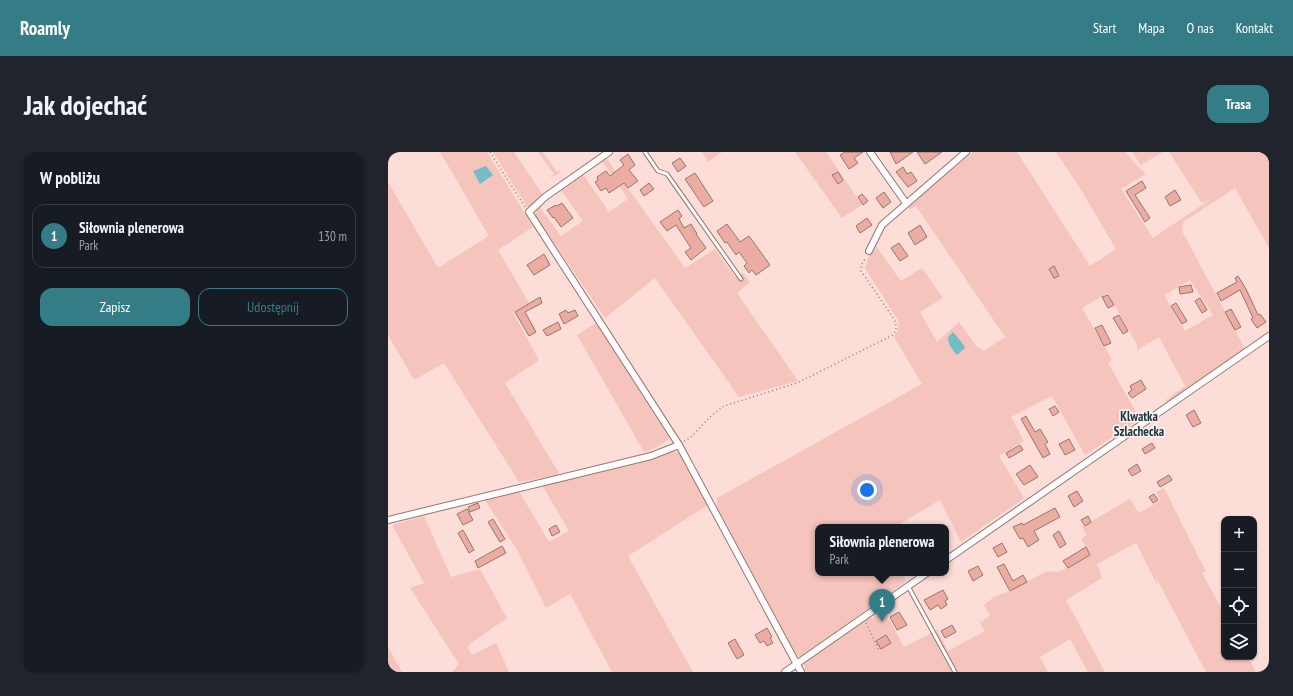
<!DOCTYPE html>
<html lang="pl">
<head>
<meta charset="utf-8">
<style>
	body { margin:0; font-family:"PT Sans Narrow",sans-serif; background:#20242c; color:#f1f3f6 }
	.controls { position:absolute; right:12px; bottom:12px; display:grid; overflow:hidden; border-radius:8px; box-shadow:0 1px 3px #0004 }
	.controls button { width:36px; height:36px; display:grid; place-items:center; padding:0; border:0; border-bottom:1px solid #363941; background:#171b24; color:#f1f3f6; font:20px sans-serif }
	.you { position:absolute; left:479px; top:338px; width:14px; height:14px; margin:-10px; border:3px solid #fff; border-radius:50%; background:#1a73e8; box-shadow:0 0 0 6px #1a73e833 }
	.badge { display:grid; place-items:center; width:26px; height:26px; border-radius:50%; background:#357d86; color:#fff; font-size:13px; font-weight:700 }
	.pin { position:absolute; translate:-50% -33px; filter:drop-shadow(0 1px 2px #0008) }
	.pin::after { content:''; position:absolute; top:21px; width:14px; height:12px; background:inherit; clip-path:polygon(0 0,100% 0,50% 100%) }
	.popup { position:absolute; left:427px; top:372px; width:134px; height:52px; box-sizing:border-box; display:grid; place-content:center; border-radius:8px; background:#171b24; filter:drop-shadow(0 1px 3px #0005); font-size:13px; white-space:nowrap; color:#9ea1a6 }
	.popup b { font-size:15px; color:#f1f3f6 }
	.popup::after { content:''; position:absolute; left:50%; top:100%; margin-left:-8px; border:8px solid transparent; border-top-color:#171b24 }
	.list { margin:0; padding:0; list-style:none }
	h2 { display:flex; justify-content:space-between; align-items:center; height:52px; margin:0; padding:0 16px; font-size:17px }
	h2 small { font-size:13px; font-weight:400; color:#9ea1a6 }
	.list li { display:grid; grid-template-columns:26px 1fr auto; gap:12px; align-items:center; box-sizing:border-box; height:64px; margin:0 8px 8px; padding:0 8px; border:1px solid #363941; border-radius:12px }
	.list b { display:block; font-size:15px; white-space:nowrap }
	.list p { margin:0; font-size:13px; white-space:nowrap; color:#9ea1a6 }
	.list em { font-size:13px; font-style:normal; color:#9ea1a6 }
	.actions { display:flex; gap:8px; padding:12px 16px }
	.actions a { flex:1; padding:9px 0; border:1px solid #357d86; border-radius:12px; text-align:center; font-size:14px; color:#357d86 }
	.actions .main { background:#357d86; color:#fff }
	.icon { flex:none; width:22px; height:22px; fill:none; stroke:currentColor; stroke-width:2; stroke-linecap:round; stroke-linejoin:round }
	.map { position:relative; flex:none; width:881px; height:520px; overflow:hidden; border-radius:12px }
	header { display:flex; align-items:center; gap:24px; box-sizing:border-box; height:56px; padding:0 20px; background:#357d86; color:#fff }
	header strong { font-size:19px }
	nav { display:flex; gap:22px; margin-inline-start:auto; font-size:14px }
	.intro { display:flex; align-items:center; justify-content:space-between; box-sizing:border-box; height:96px; padding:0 24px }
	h1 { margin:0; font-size:28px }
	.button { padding:10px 18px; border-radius:12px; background:#357d86; color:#fff; font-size:14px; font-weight:700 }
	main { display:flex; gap:24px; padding:0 24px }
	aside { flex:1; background:#171b24; border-radius:12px; box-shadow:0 1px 3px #0004 }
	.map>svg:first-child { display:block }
	.green { fill:#f5c4bc; fill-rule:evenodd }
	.water { fill:#72bdc8 }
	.building { fill:#ebaca2; stroke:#97756f }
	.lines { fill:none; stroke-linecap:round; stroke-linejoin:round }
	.service-casing { stroke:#97756f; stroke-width:5 }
	.minor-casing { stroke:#97756f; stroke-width:8 }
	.path { stroke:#907a76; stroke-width:1.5; stroke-dasharray:1 3; stroke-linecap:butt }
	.service { stroke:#fff; stroke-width:3 }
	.minor { stroke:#fff; stroke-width:6 }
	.labels { text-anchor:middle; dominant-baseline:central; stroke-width:3.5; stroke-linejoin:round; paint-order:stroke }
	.quarter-label { font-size:13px; font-weight:bold; fill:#16383c; stroke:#feeeec }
</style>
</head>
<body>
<header>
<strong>Roamly</strong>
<nav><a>Start</a><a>Mapa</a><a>O nas</a><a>Kontakt</a></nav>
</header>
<div class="intro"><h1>Jak dojechać</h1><a class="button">Trasa</a></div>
<main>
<aside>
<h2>W pobliżu<small></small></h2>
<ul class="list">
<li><span class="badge">1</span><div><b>Siłownia plenerowa</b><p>Park</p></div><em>130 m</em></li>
</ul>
<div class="actions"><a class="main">Zapisz</a><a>Udostępnij</a></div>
</aside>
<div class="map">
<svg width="881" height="520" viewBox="0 0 881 520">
	<rect width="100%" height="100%" fill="#fcddd8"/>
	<g class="green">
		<polygon points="52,0 99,0 145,75 110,98 141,151 125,161 151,208 117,231 172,323 131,330 56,211 26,228 0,183 0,30 50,116 101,84"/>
		<polygon points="105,0 126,0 155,43 140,56"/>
		<polygon points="150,0 155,0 169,20 173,17 172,20 167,24 161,25 166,22"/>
		<polygon points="314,0 334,0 320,10"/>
		<polygon points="407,0 438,0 474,53 454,66"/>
		<path d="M585,0H629L702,114L728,97L692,36L668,0H738L749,14L758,22L733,37L765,86L823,47L814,51L781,0H876L877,2L881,0V96L847,36L795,70L794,79L857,197L779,251L778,248L797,234L771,185L749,198V193L720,141L694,156L724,208L720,211L752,267L697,303L664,244L623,265L636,289L611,304L636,346L573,390L552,348L507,375H430V421H514L518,429L413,505L408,503L329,355V346L534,232L506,185C510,179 511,175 510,168L477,116L480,107L488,94L513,129L534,116L555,146L532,160L549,190L571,170L588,194L596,199L617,185L528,54L521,58L520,55ZM802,128L825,163L797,179L776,143Z"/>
		<polygon points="744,0 775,0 753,13"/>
		<polygon points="218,6 297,116 327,97 347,125 355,121 362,130 349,141 410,229 351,245 267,126 217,166 148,64 148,59 151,54 173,84 195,69 173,38 195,22 221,60 240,47 214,9"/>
		<path d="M208,171L281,286C274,293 266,297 256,300L189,183Z"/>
		<polygon points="283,299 290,300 293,304 320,353 240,404 305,520 224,520 182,442 158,456 129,398 97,348 131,339 161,390 181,379 154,333"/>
		<polygon points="776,336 818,420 814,421 836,461 836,505 860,505 868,520 818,520 772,433 768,423 770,434 748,391 709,412 714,426 678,448 717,520 700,520 682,487 652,505 660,520 418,520 416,512 419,509 482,465 484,467 496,458 516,495 549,478 560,499 597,479 590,467 593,470 602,464 596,453 606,445 622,439 659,419 667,420 673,419 702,403 693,387 699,383 694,375 742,347 751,361 773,348 768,340"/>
		<polygon points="36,364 63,425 92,417 119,466 83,491 80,496 84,503 108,491 121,520 64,520 71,512 22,436 36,431 4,373"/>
		<polygon points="0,495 14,520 0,520"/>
	</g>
	<g class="water">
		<polygon points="98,14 105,23 92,32 85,19"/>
		<path d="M565,180L575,192L577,196L569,203C564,197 560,193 560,185Z"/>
	</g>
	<g class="building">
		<polygon points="457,0 475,0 466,6 470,11 461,17 452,3"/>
		<polygon points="502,0 525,0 508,12"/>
		<polygon points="529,0 554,0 537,12"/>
		<polygon points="240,2 247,13 241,18 250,29 240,36 236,31 221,41 218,36 213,39 207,30 210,28 209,25 218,19 222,24 236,13 232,8"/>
		<polygon points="292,6 298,14 290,20 284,11"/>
		<polygon points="515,15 519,22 523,20 529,29 520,35 508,20"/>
		<polygon points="450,20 455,28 450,32 444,23"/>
		<polygon points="307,21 325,49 316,55 297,27"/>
		<polygon points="754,29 758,36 747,43 762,66 757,70 738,39"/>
		<polygon points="261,31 266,37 256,44 252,38"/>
		<polygon points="787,38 793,48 782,54 777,45"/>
		<polygon points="496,40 503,50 495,56 488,46"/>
		<polygon points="474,42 480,49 475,53 470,45"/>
		<polygon points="174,51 185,66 173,75 166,65 165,66 159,58 168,53 169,54"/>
		<polygon points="290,58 294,64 291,67 296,76 303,72 309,82 308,82 318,96 303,108 297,100 303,96 288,73 279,79 272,70"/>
		<polygon points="479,66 484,73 472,81 468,74"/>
		<polygon points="339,72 352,90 361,84 382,113 368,123 364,118 361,121 356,114 359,111 351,100 348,103 339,90 337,91 329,79"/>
		<polygon points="532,73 539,85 527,93 520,81"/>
		<polygon points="511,91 520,104 512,109 503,96"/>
		<polygon points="156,102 162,113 146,123 139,113"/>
		<polygon points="666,114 671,124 666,126 661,117"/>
		<polygon points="850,124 858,137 870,163 872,162 878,170 869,176 863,167 865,166 852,138 833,149 829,141 849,130 847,126"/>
		<polygon points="803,133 805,140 792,142 791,135"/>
		<polygon points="720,143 726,153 720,156 714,145"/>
		<polygon points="152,145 154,151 137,160 148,180 141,184 127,160"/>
		<polygon points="812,146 819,158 814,161 807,149"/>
		<polygon points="788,151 799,169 794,172 783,154"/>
		<polygon points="843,157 853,175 847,178 837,160"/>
		<polygon points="178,158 180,161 187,158 190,164 176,172 171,162"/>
		<polygon points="731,163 740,179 735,182 725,166"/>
		<polygon points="170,170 173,177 159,184 155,178"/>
		<polygon points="714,173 723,191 716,194 707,176"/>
		<polygon points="753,228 758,237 744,246 740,241 744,238 742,234"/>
		<polygon points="667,254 671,260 665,264 661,257"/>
		<polygon points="806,258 813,271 805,275 798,263"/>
		<polygon points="638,264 647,280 652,277 660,290 657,292 662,302 655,306 633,267"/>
		<polygon points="681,287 687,298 677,303 671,292"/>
		<polygon points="764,291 767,296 757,302 754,297"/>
		<polygon points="632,293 635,298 621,306 618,301"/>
		<polygon points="749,312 753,319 744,324 740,318"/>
		<polygon points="642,313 650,325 636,333 628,322"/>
		<polygon points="781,323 784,328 772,335 769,330"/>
		<polygon points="689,339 695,349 686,355 680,344"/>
		<polygon points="766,342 770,348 765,351 761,345"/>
		<polygon points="90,351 92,356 82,360 80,355"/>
		<polygon points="667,356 672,365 646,379 651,388 640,395 635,386 632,387 625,375 634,371 635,373"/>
		<polygon points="79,357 85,368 75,373 69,362"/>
		<polygon points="700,364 703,370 697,374 693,368"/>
		<polygon points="105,367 117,387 112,390 100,370"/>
		<polygon points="168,373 172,380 164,384 161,377"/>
		<polygon points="75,378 86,398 81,401 70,381"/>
		<polygon points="671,379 678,392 672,396 665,383"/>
		<polygon points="614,391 619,400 610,405 605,396"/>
		<polygon points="114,394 118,401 90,416 87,409"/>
		<polygon points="698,395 702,403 680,416 675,409"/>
		<polygon points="616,412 625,429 635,423 639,430 622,439 609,415"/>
		<polygon points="590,414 595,423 585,429 580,419"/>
		<polygon points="555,438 560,447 557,449 559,453 553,457 550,453 542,458 536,448"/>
		<polygon points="511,460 519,473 509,478 502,465"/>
		<polygon points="564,473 568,480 557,486 553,479"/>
		<polygon points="379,476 384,485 382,486 385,491 379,494 376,489 372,491 367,483"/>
		<polygon points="498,483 503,491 493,497 488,489"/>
		<polygon points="347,487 356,503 349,507 340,491"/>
	</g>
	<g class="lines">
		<defs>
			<g id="service">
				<polyline points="257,0 270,19 279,22 353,127"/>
				<polyline points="520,434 567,520"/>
			</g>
			<g id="minor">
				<polyline points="221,0 157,45 141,60 291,293 413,520"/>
				<polyline points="482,0 518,51"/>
				<polyline points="481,99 494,73 578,0"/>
				<polyline points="0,368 263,304 291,293"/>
				<polyline points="558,408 881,184"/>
				<polyline points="397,520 539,421"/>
			</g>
		</defs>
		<use href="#service" class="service-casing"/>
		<use href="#minor" class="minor-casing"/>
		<g class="path">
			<polyline points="102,0 137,55"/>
			<path d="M296,289L302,286L322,265L336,254L409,231L505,183C509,177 509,174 506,167L473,119L474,112L478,105"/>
			<polyline points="478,471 491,498"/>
		</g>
		<use href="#service" class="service"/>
		<use href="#minor" class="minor"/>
	</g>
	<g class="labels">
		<g class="quarter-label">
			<text x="751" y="264">Klwatka<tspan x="751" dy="15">Szlachecka</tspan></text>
		</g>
	</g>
</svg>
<div class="controls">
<button>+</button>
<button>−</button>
<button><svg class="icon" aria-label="locate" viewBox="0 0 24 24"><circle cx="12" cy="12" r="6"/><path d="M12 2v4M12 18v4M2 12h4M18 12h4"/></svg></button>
<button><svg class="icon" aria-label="layers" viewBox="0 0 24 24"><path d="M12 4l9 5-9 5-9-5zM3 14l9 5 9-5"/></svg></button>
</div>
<div class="you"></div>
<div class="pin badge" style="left:494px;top:470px">1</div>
<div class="popup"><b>Siłownia plenerowa</b>Park</div>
</div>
</main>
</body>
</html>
